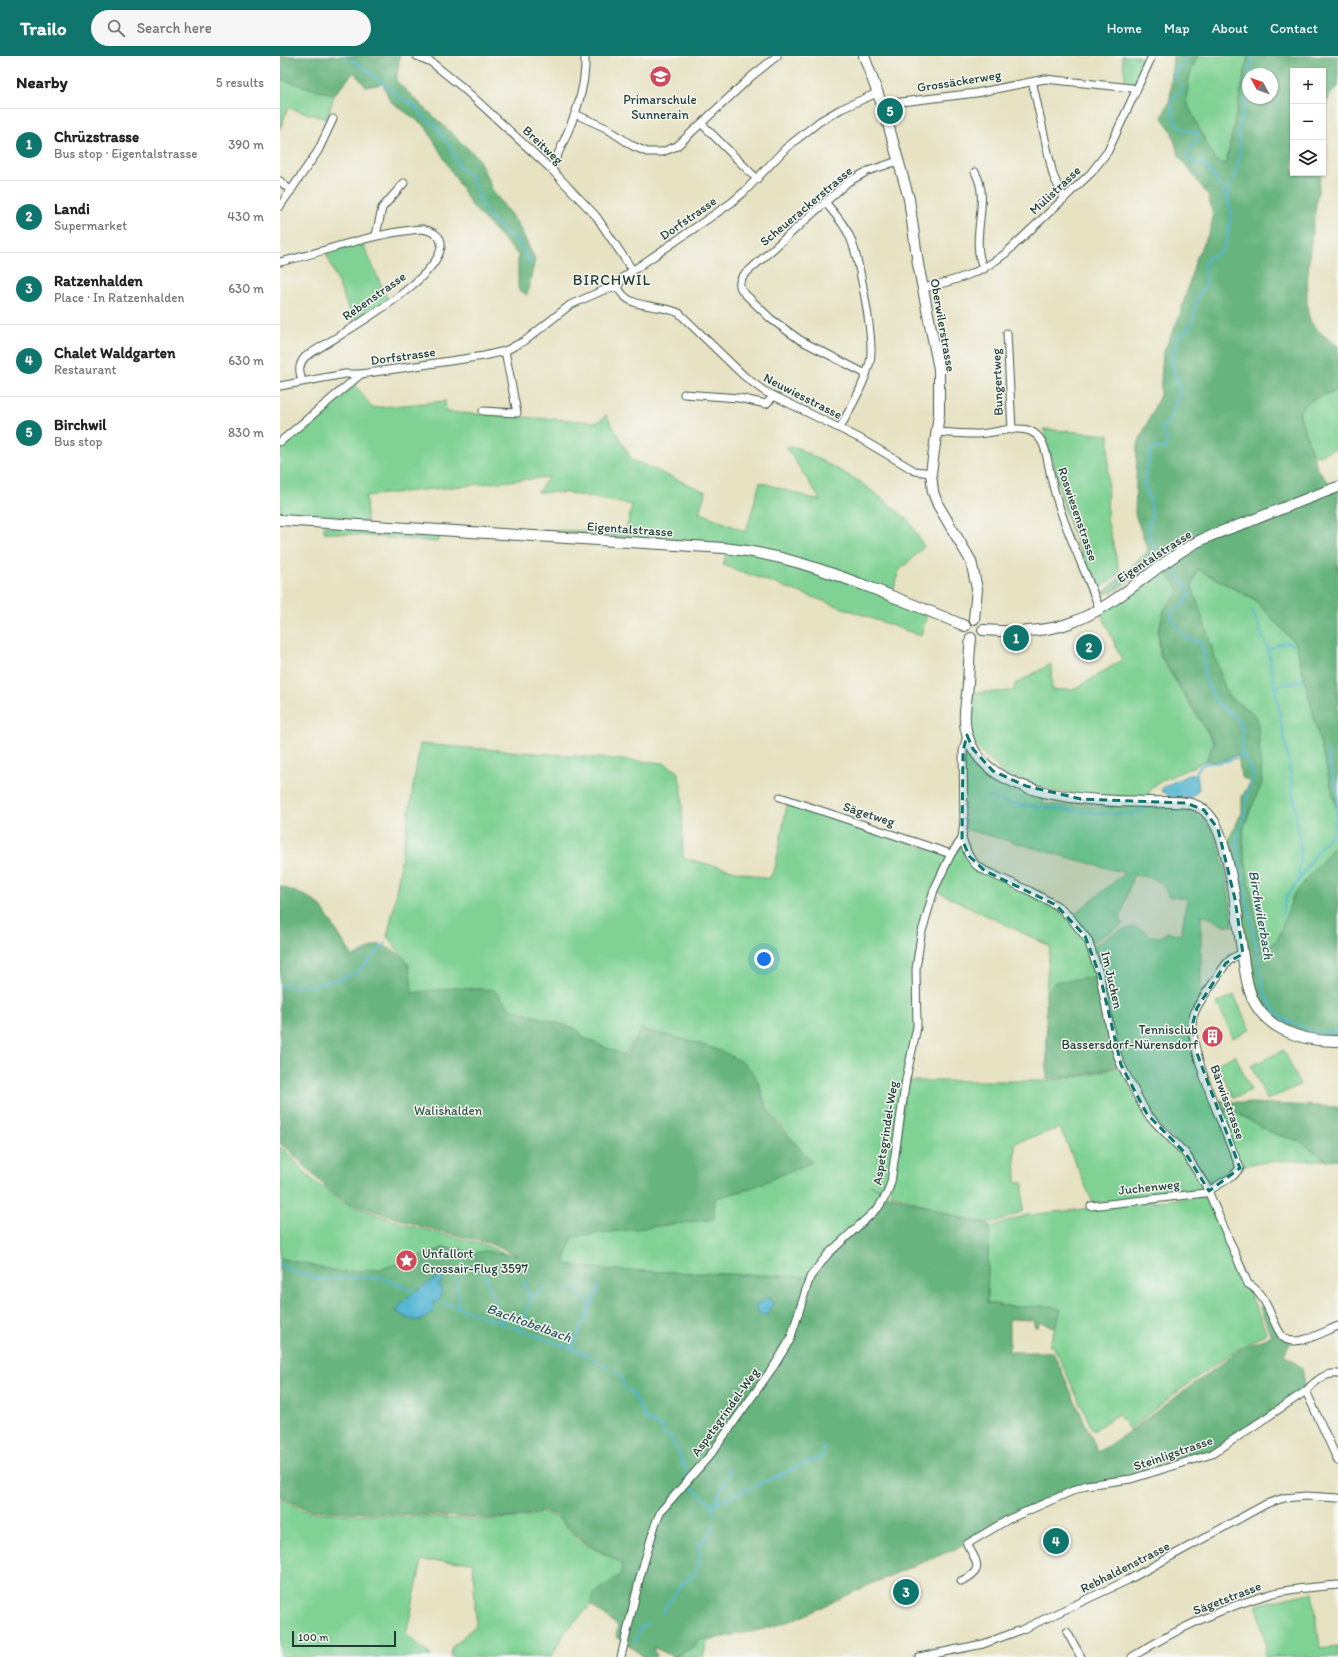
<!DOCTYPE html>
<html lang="en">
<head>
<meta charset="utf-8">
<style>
	body { margin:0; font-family:Itim,sans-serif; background:#f6f6f6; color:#222 }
	.controls { position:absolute; right:12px; top:12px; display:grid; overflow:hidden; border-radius:0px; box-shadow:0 1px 3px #0004 }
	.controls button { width:36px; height:36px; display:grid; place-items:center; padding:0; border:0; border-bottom:1px solid #e0e0e0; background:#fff; color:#222; font:20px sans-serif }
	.compass { position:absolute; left:962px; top:12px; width:36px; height:36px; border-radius:50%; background:#fff; box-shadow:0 1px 3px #0004; rotate:311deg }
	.scale { position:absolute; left:12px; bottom:10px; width:104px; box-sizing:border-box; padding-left:4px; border:2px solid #1f3d34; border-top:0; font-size:11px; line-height:14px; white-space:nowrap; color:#1f3d34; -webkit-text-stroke:3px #f6f6f2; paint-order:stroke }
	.you { position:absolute; left:484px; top:903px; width:14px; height:14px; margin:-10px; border:3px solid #fff; border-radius:50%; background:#1a73e8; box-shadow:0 0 0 6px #1a73e833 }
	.badge { display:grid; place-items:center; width:26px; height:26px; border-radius:50%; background:#0f766e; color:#fff; font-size:13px; font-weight:700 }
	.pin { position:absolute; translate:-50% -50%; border:2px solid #fff; box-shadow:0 1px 4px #0006 }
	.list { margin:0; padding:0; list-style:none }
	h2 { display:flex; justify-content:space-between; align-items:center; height:52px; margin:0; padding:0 16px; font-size:17px }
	h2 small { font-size:13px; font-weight:400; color:#767676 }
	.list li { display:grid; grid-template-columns:26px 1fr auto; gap:12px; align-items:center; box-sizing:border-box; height:72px; padding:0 16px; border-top:1px solid #e0e0e0 }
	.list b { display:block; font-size:15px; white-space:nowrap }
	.list p { margin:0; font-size:13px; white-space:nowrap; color:#767676 }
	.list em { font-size:13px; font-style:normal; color:#767676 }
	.icon { flex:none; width:22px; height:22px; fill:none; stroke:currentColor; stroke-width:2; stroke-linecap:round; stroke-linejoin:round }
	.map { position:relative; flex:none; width:1058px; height:1601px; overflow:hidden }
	header { display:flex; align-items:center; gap:24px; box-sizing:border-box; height:56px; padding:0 20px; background:#0f766e; color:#fff }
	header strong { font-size:19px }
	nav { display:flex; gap:22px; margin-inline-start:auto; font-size:14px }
	.search { width:280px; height:36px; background:#f6f6f6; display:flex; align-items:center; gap:10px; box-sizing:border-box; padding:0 14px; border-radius:22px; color:#767676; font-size:15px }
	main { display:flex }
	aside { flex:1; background:#fff }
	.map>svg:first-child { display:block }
	.green { fill:#80d294; stroke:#508864; fill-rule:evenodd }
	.forest { fill:#68b47e; stroke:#447859; fill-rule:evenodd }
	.water { fill:#55b6d4; stroke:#3a7a84 }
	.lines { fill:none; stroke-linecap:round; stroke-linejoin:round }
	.stream { stroke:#55b6d4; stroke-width:2 }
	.street-casing { stroke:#3d5649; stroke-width:9 }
	.secondary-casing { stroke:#3d5649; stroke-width:12 }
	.street { stroke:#fff; stroke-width:7 }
	.secondary { stroke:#fff; stroke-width:10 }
	.marked { fill:#0f766e; fill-opacity:0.2; stroke:#0f766e; stroke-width:3; stroke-dasharray:8 5; stroke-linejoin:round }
	.labels { text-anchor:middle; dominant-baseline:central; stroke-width:3; stroke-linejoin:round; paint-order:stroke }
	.street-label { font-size:13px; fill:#1f3d34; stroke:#f6f6f2 }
	.poi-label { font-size:13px; fill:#1f3d34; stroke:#f6f6f2 }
	.park-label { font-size:13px; fill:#325b47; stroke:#f6f6f2 }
	.water-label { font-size:14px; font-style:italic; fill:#2c5b5c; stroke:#f6f6f2 }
	.quarter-label { font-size:15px; letter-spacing:1px; fill:#1f3d34; stroke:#f6f6f2 }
</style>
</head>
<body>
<header>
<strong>Trailo</strong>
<div class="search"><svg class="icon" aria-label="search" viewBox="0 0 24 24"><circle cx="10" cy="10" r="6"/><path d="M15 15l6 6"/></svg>Search here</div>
<nav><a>Home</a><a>Map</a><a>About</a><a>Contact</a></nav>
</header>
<main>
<aside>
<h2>Nearby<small>5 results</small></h2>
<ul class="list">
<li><span class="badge">1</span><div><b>Chrüzstrasse</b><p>Bus stop · Eigentalstrasse</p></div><em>390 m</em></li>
<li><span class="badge">2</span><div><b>Landi</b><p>Supermarket</p></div><em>430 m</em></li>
<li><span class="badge">3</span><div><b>Ratzenhalden</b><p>Place · In Ratzenhalden</p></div><em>630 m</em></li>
<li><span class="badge">4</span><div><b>Chalet Waldgarten</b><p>Restaurant</p></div><em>630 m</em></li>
<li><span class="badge">5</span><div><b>Birchwil</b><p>Bus stop</p></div><em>830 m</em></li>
</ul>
</aside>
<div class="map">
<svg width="1058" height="1601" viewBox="0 0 1058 1601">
	<rect width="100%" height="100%" fill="#f6f6f2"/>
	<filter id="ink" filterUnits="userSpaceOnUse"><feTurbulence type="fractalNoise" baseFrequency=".025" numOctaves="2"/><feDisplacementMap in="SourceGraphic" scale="8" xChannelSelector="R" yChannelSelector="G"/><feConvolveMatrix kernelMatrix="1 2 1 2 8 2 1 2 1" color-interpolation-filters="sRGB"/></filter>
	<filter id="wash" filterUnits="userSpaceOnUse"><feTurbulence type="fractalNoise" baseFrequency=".012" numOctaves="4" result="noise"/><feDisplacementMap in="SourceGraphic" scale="16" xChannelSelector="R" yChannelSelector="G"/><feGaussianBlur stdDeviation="0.9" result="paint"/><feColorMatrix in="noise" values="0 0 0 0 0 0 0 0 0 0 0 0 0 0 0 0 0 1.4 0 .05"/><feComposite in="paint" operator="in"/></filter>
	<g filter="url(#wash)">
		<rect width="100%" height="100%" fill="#e7e2c2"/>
		<g class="green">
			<polygon points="842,0 859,0 864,7 852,32 846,29"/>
			<polygon points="917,0 968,0 946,108 935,104 906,46 909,21"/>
			<polygon points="0,23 54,39 47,63 8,52 0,73"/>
			<polygon points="82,186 108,244 74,266 46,197"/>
			<polygon points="75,328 92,352 165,345 166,356 318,366 326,359 352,404 426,436 419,456 466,476 480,426 541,445 506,391 516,391 579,425 604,444 629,465 644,491 619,515 611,543 647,558 641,580 443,509 449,489 241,474 346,475 352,449 289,437 258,436 269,421 86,440 87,466 0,461 0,389 55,342"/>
			<path d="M1058,333V392L1033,401L1019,356C1030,340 1042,342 1058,333Z"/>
			<polygon points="764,373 829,379 827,463 840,517 816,536 788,465"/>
			<polygon points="44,470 162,478 157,486 44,476"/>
			<polygon points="917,513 975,544 1016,588 1058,759 1057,787 1013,840 998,883 982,896 964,798 963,774 969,757 982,727 977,661 947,639 912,530"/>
			<polygon points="881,514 895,526 900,535 885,552 878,576 880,600 934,687 926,705 883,724 871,732 867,743 821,742 775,735 726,720 696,691 687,665 690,637 734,635 735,628 771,608 772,634 795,633 842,604 820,555"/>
			<polygon points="140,688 384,707 397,715 402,732 403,802 489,823 495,812 507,749 519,750 668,799 639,879 635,971 609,1123 606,1131 600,1133 590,1129 607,1138 530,1221 329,1214 284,1208 292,1181 466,1134 531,1106 488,1054 478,1025 362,973 344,999 303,982 297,973 231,953 214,934 174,932 132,937 129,909 107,880 113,855"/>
			<path d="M690,693L705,713L714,721L800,746L905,753C912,756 918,758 924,763C944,784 949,841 953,870C940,870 933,861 921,859V939L910,961L909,975L912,988L936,1058L952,1054L994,1078L1020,1085L1046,1104L996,1105L956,1110L953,1118L928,1133L907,1096L870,1061L843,1009L834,982L814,890C832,879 852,861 870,880L880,881L888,876L901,879L907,842L888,840C884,822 868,821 853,819L840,863L844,868L812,886L791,861L845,817L685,773L684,697ZM763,744L830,750L834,752L763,748Z"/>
			<path d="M679,790L683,791L688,801C720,820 777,846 799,875C809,889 813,905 818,920L775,926L766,935L770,890L656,835L665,814Z"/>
			<polygon points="954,939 970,973 953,982 937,947"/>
			<polygon points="1004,994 1020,1029 987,1044 971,1010"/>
			<polygon points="955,999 971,1034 954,1042 937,1008"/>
			<path d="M840,1011L865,1059L902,1097L925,1135L813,1147L780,1072L735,1087L736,1126H743V1155C733,1159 722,1165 711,1166C691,1169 632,1144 610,1137L627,1025H767L803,1020Z"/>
			<polygon points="0,1091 6,1095 31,1123 62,1146 127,1169 205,1189 226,1198 203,1195 191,1199 181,1193 164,1192 102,1213 61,1216 2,1203 0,1202"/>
			<path d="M927,1140L987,1277C937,1303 894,1339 849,1373L838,1358L813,1375L775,1293L769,1289L781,1254L771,1250L733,1251L707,1247L709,1171L747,1159Z"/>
			<polygon points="0,1443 28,1456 205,1464 236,1462 264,1457 278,1462 301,1486 342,1507 341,1518 313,1539 311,1549 286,1575 271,1601 171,1601 172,1591 196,1569 193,1506 142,1505 126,1579 151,1599 151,1601 0,1601"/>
			<polygon points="1033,1536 1040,1592 1058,1590 1058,1601 984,1601 986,1591 977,1549"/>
			<polygon points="420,1583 428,1584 423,1601 394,1601 414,1591"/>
		</g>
		<g class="forest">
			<polygon points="0,0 120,0 116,25 198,102 213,135 237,167 255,203 247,239 238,233 238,199 192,150 145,70 110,45 103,28 86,31 74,16 54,39 0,23"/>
			<path d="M893,0H917L909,21L906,46L935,104L946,108L968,0H1058V31C1042,43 1044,62 1043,80V15H1013V117H1041C1037,144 1019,246 1031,266C1037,276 1049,283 1058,290V333C1042,342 1030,340 1019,356L1033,401L1038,413L1053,432L1058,431V759L1016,588L974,543L917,513L912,530L947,639L977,661L982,727L969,757L963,774L964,798L982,896L998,883L1013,840L1057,787L1058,777V979C1019,982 984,961 970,924C967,917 967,907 966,900L980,896H967L958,830L948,785L962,756V740L971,726L961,721L958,698L941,706L926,705L934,686L881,600L878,576L885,552L900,535C894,523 883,517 875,507L833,536L821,539L868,495L855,458L857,390L880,339L883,297L900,259L916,203L930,175L933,161L928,139L899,100L891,74L882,62L890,43ZM968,18H992V42H968Z"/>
			<path d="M0,830L26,840L40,849L73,901L99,888C131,902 129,905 132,937L174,932L214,934L231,953L297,973L303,982L346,1000L362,973C395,982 444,989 470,1013C481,1024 480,1042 488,1055C500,1073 517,1089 532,1106L466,1134L435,1142L434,1163L292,1181L284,1208L329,1214L530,1221L607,1138L686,1164L709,1168L707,1247L733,1251L771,1250L781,1254L775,1272L760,1265L758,1271H755L753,1264L729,1263V1296H773L818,1396L847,1377L964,1291L991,1280L980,1251L988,1250L1003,1281L1011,1285L1004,1298L1022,1312L1026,1335L942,1392L851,1423L806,1429L729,1463L687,1488L593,1527L517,1563L484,1573L428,1584L420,1583L414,1591L393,1601L373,1591L376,1601H364L344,1585L336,1581L338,1570L311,1549L313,1539L341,1518V1507L303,1485L277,1460L264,1455L236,1461L206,1462L29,1454L0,1441V1202L61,1216L102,1213L164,1192L181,1193L191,1199L203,1195L237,1199L208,1187L144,1171L66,1146L49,1135L7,1092L0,1088Z"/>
			<polygon points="820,920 841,1009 803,1019 767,1023 766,935 775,926"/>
			<polygon points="938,1044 969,1047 1058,1051 1058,1103 1046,1104 1020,1085 994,1078 952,1054 941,1056"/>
		</g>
		<g class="water">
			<polygon points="917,718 919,733 912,742 889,741 886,737 881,735 883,731 908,719"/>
			<path d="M160,1220L163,1222L159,1230L162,1235L159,1245L154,1246L155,1252C143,1269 133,1267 117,1256C120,1242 148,1228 160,1220Z"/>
			<polygon points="487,1242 490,1243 493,1247 486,1260 480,1258 475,1250"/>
		</g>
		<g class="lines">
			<g class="stream">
				<polyline points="63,0 65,1"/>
				<polyline points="71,4 79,8 125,45 133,48 147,64 154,68 170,90 180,112 192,122 202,149 208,159 230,180 237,184 251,208"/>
				<polyline points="971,18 969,12 973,6 972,0"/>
				<polyline points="948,145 949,131 957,116 960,91 958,76 968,36"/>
				<path d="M879,496L870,483L869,469L872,458L870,444L864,427L872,392H886L887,383L881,374L891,361L900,332L891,307L897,283L913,268L915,247L927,226L924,209L928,202C941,198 946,191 948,177C949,170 951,162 951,155C950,142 932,117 923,107H913L907,99L919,81L916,76C895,76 891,61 892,43L903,33C901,26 895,23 894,16L906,5V0"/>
				<polyline points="889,513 904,525 909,539 905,546 891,558 892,563 905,581 920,587 924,595 924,621 936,646 958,664 963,674 962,696 974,720 968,736 964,761 957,781 959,802 985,938 994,954 1005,964 1039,977 1058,975"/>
				<polyline points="972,554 988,594 1008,702 1021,794 1018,826 1007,839 1001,860"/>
				<polyline points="988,594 1004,586 1013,588"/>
				<polyline points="994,631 1023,624"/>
				<path d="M917,718V715C924,704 932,708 942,706C950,705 956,701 964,699"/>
				<polyline points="708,741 733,748 825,758 852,758 868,751"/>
				<polyline points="1019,824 1040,791 1052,779 1056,764 1058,736 1050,711 1048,695"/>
				<polyline points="0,930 32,930 56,924 77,917 106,887"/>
				<polyline points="0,1209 14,1216 39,1223 99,1221 135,1236"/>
				<polyline points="204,1218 222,1268"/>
				<polyline points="176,1224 179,1252"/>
				<polyline points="292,1231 311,1249"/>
				<polyline points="251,1243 267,1229"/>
				<polyline points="159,1245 299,1295 325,1310 328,1314"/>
				<polyline points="241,1274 251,1243 243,1225"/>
				<polyline points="292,1292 319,1231"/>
				<polyline points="335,1316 341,1320 344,1331 352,1336 366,1364 381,1370 386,1380 392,1381 391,1384 396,1392 407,1416 404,1424"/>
				<polyline points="409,1429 432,1449 434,1460"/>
				<polyline points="433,1448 450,1417 446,1412"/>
				<polyline points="432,1449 542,1400 545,1390"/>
				<polyline points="382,1556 401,1530 414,1518 421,1501 418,1490 425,1485 434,1469"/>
				<polyline points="356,1586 359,1574 367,1567"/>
			</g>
		</g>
	</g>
	<g filter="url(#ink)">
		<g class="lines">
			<defs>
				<g id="street">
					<polyline points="137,0 151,6 182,31 271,113 316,160 353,215"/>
					<polyline points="753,29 773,119 784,143"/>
					<polyline points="602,50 613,47 696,37 765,23 852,32 855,34"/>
					<polyline points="295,58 326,72 353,90 367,96 382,96 397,90 472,20 497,0"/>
					<polyline points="422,68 477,123"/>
					<path d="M271,113C287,78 307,40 305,0"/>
					<path d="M695,116C712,146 688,183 704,213"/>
					<polyline points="0,125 11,135"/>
					<path d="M545,146C554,157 564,167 570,181C579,202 595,285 590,306C584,329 571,351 560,372"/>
					<polyline points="0,150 38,95 53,63"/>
					<polyline points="96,179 102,152 124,127"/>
					<path d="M0,206C40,197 78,182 118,176C126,175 135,173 142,173C150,174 160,179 161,186C166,222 53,282 25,301C18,309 19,315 22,325"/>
					<path d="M338,231C348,255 380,247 399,257L464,320L484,335L581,383L635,415L651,417"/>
					<polyline points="338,231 342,222 451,147 465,135 506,92 540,65 561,53 597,37"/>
					<path d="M643,232C675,225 701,217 726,197L811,117L828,95L872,0"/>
					<polyline points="727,277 732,374"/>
					<path d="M586,318L520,284L491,263L463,236C458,229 459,225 464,219L568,126L588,115L618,105"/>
					<polyline points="0,330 65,318 81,318"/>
					<polyline points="404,338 459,342 486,348 493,341"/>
					<polyline points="203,355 237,357 225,295"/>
					<path d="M657,376C670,377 683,378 696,378C712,378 736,369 750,375C765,381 766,398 769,411C777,459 803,507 819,552"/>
					<polyline points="0,386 81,318 204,300 225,295 246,284 290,249 324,234 338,231"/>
					<path d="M687,679L683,695L684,764L682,783L689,800L696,809L705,815L750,835L776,849L790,861L808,884L820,920L832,983L841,1009L867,1058L906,1098L926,1130L968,1228C975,1231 978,1236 983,1243C990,1253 996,1274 1003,1281C1015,1293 1045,1275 1058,1270"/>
					<polyline points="500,741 671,798"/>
					<path d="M811,1150L925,1137L953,1120L960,1112C948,1082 906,989 913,961C916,948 928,935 935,924C943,913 948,900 963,898"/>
					<polyline points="1026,1335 1058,1405"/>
					<path d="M681,1525C705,1515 697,1506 687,1488L729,1463L806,1429L851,1423L932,1398L1026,1335C1034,1326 1046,1316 1058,1318"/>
					<polyline points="787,1576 801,1601"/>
					<polyline points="341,1601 360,1521 375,1469 381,1455 431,1398 494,1310 510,1284 530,1221 548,1198 598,1152 607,1138 611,1126 626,1023 637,971 636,913 641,879 654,834 671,798 682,783"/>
					<polyline points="639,1601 703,1588 741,1574 848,1524 986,1448 1004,1442 1026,1440 1058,1442"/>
					<path d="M852,1601C896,1573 944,1551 994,1537C1014,1532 1037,1531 1058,1529"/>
				</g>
				<g id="secondary">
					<polyline points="584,0 605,57 629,143 638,208 659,313 659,358 651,417 653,436 658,449 691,505 697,533 694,563"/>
					<path d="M0,464L444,492C501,498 541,513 594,533C624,545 655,557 685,570"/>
					<path d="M703,574C730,576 758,577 784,569C834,554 872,510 917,486C933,478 951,472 968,466C998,454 1028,442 1058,431"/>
					<path d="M691,582C689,597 689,613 688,628C687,644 682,662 687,678C705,744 816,745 870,746C888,747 914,742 927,757C938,768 942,784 946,799C953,826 957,853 960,880C963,898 964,916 969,933C980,972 1020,986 1058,985"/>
				</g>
			</defs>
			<use href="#street" class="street-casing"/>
			<use href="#secondary" class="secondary-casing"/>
			<use href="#street" class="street"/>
			<use href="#secondary" class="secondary"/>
		</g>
	</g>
	<path class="marked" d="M687,679L693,693L713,715L746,730L801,743L906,747L924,754L938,773L955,843L963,898L946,907L917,952L912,970L915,992L960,1112L929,1135L906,1098L867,1058L841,1009L820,920L805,880L776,849L705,815L689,800L682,783L683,695Z"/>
	<defs>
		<symbol id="school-disc" viewBox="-11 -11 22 22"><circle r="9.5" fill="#d1495b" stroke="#f6f6f2"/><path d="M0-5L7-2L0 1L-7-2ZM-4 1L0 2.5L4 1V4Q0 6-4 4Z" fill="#fff"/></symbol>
		<symbol id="building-disc" viewBox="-11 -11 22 22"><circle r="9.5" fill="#d1495b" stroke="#f6f6f2"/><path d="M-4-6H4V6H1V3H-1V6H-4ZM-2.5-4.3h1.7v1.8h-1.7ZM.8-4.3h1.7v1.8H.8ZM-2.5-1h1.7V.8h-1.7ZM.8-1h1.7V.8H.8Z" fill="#fff"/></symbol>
		<symbol id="sight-disc" viewBox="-11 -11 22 22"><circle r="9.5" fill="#d1495b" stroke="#f6f6f2"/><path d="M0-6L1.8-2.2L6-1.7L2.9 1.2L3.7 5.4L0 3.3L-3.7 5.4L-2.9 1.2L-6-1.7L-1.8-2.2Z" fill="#fff"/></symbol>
	</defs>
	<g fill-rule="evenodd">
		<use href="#school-disc" x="368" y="8" width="25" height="25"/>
		<use href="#building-disc" x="920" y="968" width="25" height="25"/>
		<use href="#sight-disc" x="114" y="1192" width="25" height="25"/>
	</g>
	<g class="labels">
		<g class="street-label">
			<text transform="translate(679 25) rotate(-9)">Grossäckerweg</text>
			<text transform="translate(263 89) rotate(43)">Breitweg</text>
			<text transform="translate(775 134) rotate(-43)">Mülistrasse</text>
			<text transform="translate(526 150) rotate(-40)">Scheuerackerstrasse</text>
			<text transform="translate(408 162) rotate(-35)">Dorfstrasse</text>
			<text transform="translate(94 240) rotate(-35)">Rebenstrasse</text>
			<text transform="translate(663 269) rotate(80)">Oberwilerstrasse</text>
			<text transform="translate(123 300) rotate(-8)">Dorfstrasse</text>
			<text transform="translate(717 326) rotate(-92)">Bungertweg</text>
			<text transform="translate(523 340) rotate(27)">Neuwiesstrasse</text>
			<text transform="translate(798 458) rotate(71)">Roswiesenstrasse</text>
			<text transform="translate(350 473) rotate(4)">Eigentalstrasse</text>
			<text transform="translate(874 500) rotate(-33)">Eigentalstrasse</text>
			<text transform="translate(589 758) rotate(18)">Sägetweg</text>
			<text transform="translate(832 924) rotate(77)">Im Juchen</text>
			<text transform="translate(948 1046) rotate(70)">Bärwisstrasse</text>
			<text transform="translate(605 1077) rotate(-81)">Aspetsgrindel-Weg</text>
			<text transform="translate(869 1131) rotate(-6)">Juchenweg</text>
			<text transform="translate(445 1356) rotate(-54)">Aspetsgrindel-Weg</text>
			<text transform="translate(893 1397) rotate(-19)">Steinligstrasse</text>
			<text transform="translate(845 1511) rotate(-27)">Rebhaldenstrasse</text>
			<text transform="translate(947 1542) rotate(-21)">Sägetstrasse</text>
		</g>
		<g class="poi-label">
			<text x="380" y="43">Primarschule<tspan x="380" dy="15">Sunnerain</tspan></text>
			<text x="918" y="973" text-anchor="end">Tennisclub<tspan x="918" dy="15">Bassersdorf-Nürensdorf</tspan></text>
			<text x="142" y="1197" text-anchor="start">Unfallort<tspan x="142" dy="15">Crossair-Flug 3597</tspan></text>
		</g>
		<g class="park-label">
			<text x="168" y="1054">Walishalden</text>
		</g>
		<g class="water-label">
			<text transform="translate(981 859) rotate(80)">Birchwilerbach</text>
			<text transform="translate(249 1267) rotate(20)">Bachtobelbach</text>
		</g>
		<g class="quarter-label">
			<text x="332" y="224">BIRCHWIL</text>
		</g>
	</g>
</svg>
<div class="controls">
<button>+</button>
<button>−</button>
<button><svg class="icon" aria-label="layers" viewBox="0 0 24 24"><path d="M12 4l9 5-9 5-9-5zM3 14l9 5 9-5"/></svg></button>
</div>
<svg class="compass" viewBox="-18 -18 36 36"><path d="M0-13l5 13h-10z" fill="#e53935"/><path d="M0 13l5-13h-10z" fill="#767676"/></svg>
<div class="scale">100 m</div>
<div class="you"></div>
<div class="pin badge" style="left:736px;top:582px">1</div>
<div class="pin badge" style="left:809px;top:591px">2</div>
<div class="pin badge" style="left:626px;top:1536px">3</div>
<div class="pin badge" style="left:776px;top:1485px">4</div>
<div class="pin badge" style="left:610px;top:55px">5</div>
</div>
</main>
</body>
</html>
